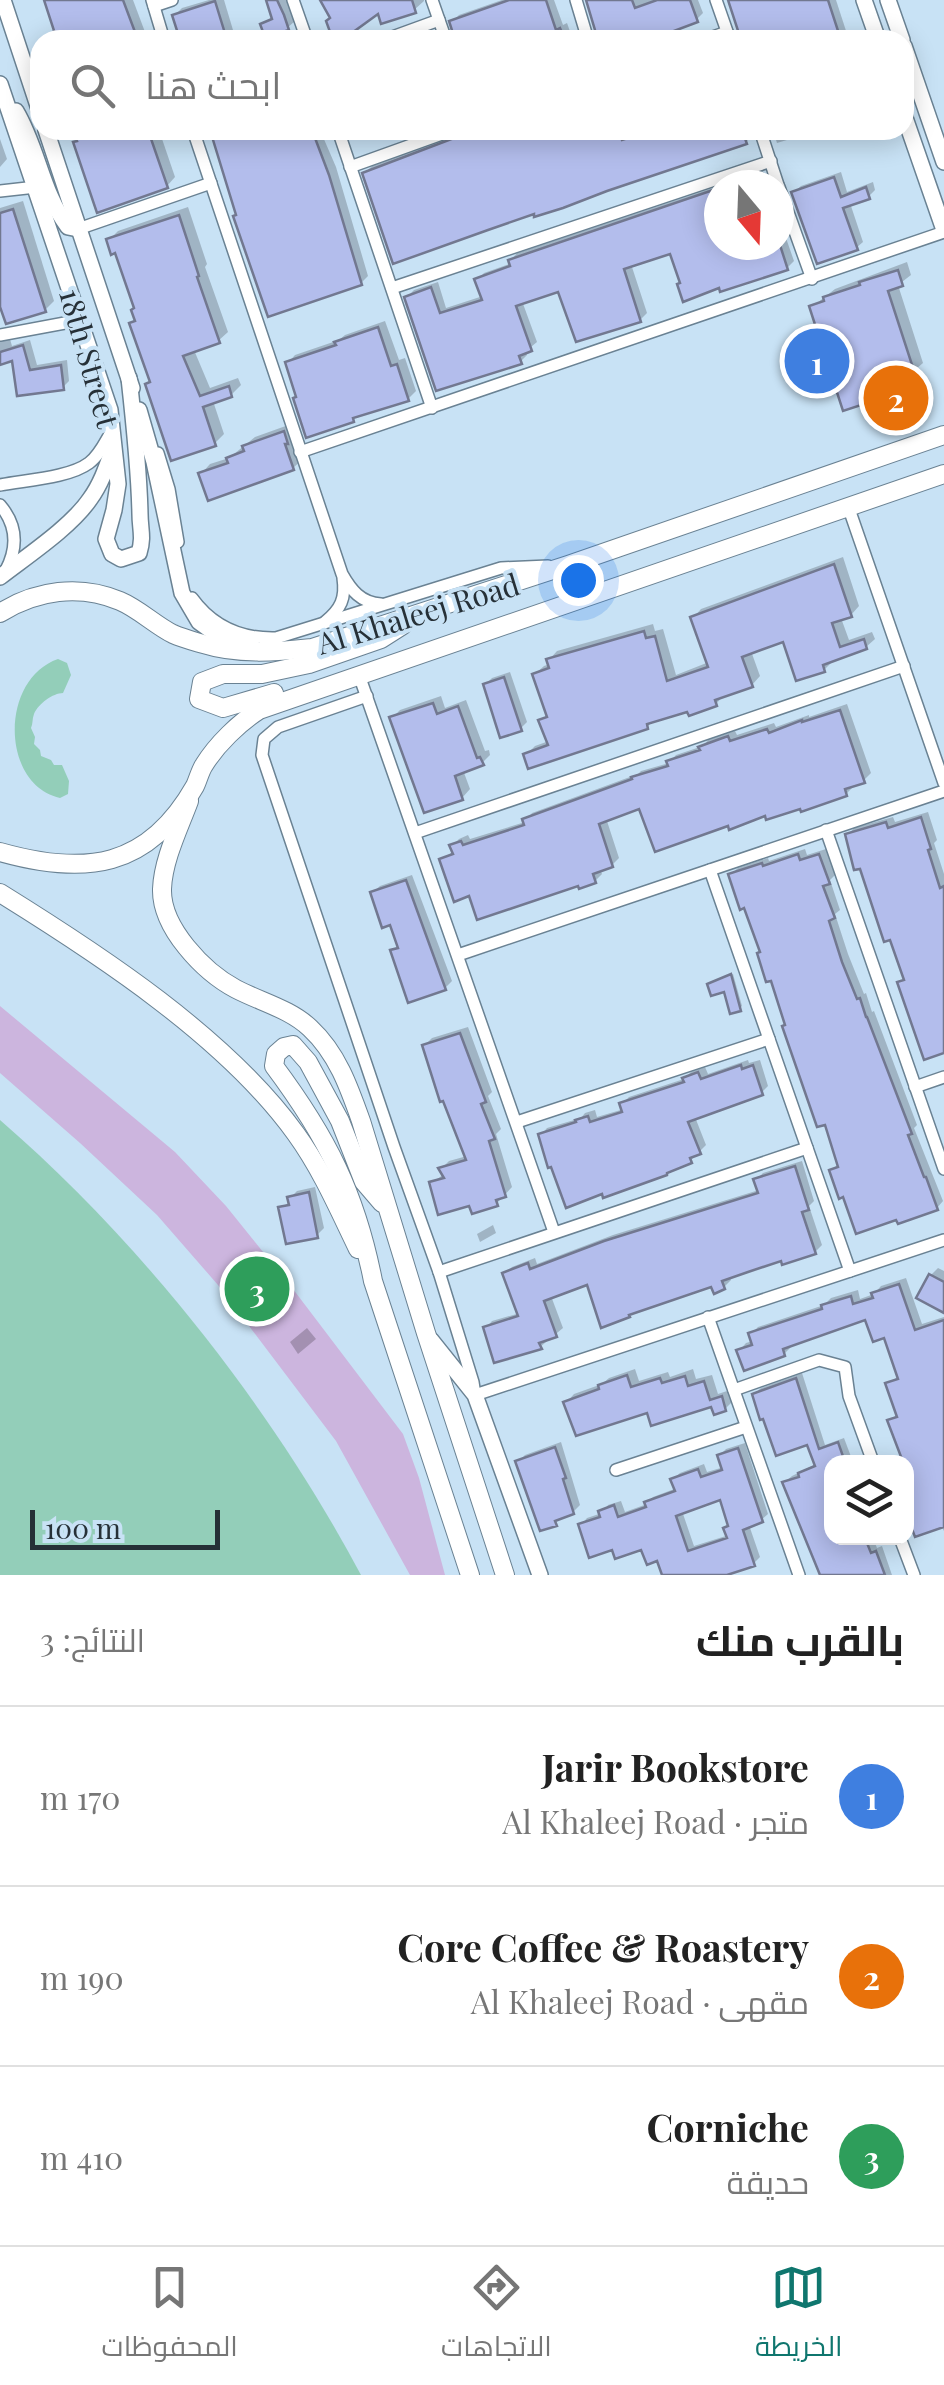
<!DOCTYPE html>
<html lang="ar">
<head>
<meta charset="utf-8">
<style>
	body { margin:0; font-family:"Playfair Display",Cairo,serif; background:#f6f6f6; color:#222; direction:rtl }
	.controls { position:absolute; right:30px; bottom:30px; display:grid; overflow:hidden; border-radius:20px; box-shadow:0 5px 25px #0003 }
	.controls button { width:90px; height:90px; display:grid; place-items:center; padding:0; border:0; border-bottom:2px solid #e0e0e0; background:#fff; color:#222; font:50px sans-serif }
	.compass { position:absolute; left:704px; top:170px; width:90px; height:90px; border-radius:50%; background:#fff; box-shadow:0 5px 25px #0003; rotate:161deg }
	.scale { position:absolute; left:30px; bottom:25px; width:190px; box-sizing:border-box; padding-left:10px; border:5px solid #263037; border-top:0; font-size:28px; line-height:35px; white-space:nowrap; color:#263037; -webkit-text-stroke:8px #c8e2f5; paint-order:stroke }
	.you { position:absolute; left:578px; top:580px; width:35px; height:35px; margin:-25px; border:8px solid #fff; border-radius:50%; background:#1a73e8; box-shadow:0 0 0 15px #1a73e833 }
	.badge { display:grid; place-items:center; width:65px; height:65px; border-radius:50%; background:#0f766e; color:#fff; font-size:32px; font-weight:700 }
	.pin { position:absolute; translate:-50% -50%; border:5px solid #fff; box-shadow:0 2px 10px #0006 }
	.list { margin:0; padding:0; list-style:none }
	h2 { display:flex; justify-content:space-between; align-items:center; height:130px; margin:0; padding:0 40px; font-size:42px }
	h2 small { font-size:32px; font-weight:400; color:#767676 }
	.list li { display:grid; grid-template-columns:65px 1fr auto; gap:30px; align-items:center; box-sizing:border-box; height:180px; padding:0 40px; border-top:2px solid #e0e0e0 }
	.list b { display:block; font-size:38px; white-space:nowrap }
	.list p { margin:0; font-size:32px; white-space:nowrap; color:#767676 }
	.list em { font-size:32px; font-style:normal; color:#767676 }
	.icon { flex:none; width:55px; height:55px; fill:none; stroke:currentColor; stroke-width:2; stroke-linecap:round; stroke-linejoin:round }
	.map { position:relative; flex:none; width:944px; height:1575px; overflow:hidden; direction:ltr }
	.search { position:absolute; background:#fff; box-shadow:0 5px 25px #0003; left:30px; right:30px; top:30px; height:110px; display:flex; align-items:center; gap:25px; box-sizing:border-box; padding:0 35px; border-radius:30px; color:#767676; font-size:38px }
	.sheet { height:670px; background:#fff }
	nav { display:flex; justify-content:space-around; align-items:center; box-sizing:border-box; height:140px; border-top:2px solid #e0e0e0; background:#fff; font-size:28px; color:#767676 }
	nav a { display:grid; justify-items:center; gap:5px }
	nav .on { color:#0f766e }
	.map>svg:first-child { display:block }
	.green { fill:#ccb5de }
	.water { fill:#93ceb9 }
	.shadow { fill:#0003; fill-rule:evenodd }
	.building { fill:#b3bdec; stroke:#727890; stroke-width:2.5; fill-rule:evenodd }
	.lines { fill:none; stroke-linecap:round; stroke-linejoin:round }
	.minor-casing { stroke:#6a8293; stroke-width:14 }
	.tertiary-casing { stroke:#6a8293; stroke-width:18 }
	.secondary-casing { stroke:#6a8293; stroke-width:20 }
	.primary-casing { stroke:#6a8293; stroke-width:20 }
	.minor { stroke:#fff; stroke-width:11 }
	.tertiary { stroke:#fff; stroke-width:15 }
	.secondary { stroke:#fff; stroke-width:18 }
	.primary { stroke:#fff; stroke-width:18 }
	.labels { text-anchor:middle; dominant-baseline:central; stroke-width:8; stroke-linejoin:round; paint-order:stroke }
	.street-label { font-size:30px; fill:#263037; stroke:#c8e2f5 }
</style>
</head>
<body>
<div class="map">
<svg width="944" height="1575" viewBox="0 0 944 1575">
	<rect width="100%" height="100%" fill="#c8e2f5"/>
	<polygon class="green" points="0,1006 175,1152 226,1206 296,1293 403,1434 419,1478 445,1575 410,1575 336,1441 218,1285 157,1215 80,1143 0,1073"/>
	<g class="water">
		<path d="M58,659L67,663L71,675L63,693C53,693 38,704 34,714C32,719 33,724 31,728L35,737L34,744L40,750L41,756L51,760L54,765H62L69,781L68,794L60,798C0,784 0,679 58,659Z"/>
		<path d="M0,1120C143,1244 272,1408 361,1575H0Z"/>
	</g>
	<g class="shadow">
		<polygon points="46,0 133,0 148,40 59,40"/>
		<polygon points="209,0 224,0 236,40 183,40 175,15 182,8"/>
		<polygon points="270,0 286,0 295,21 286,29 290,40 262,40 268,38 263,25 274,16"/>
		<polygon points="323,0 424,0 424,1 414,10 379,10 333,18"/>
		<polygon points="502,0 554,0 563,25 567,23 573,40 462,40 452,22 459,15"/>
		<polygon points="589,0 698,0 703,13 696,20 644,40 602,40"/>
		<polygon points="728,0 836,0 849,40 742,40"/>
		<polygon points="75,130 159,130 175,177 167,186 79,139"/>
		<polygon points="210,130 320,130 336,167 368,276 361,283 213,131"/>
		<polygon points="469,130 751,130 752,136 746,142 365,173 372,166"/>
		<polygon points="773,130 820,130 777,143"/>
		<polygon points="0,139 7,159 0,167"/>
		<polygon points="763,171 768,185 721,185"/>
		<polygon points="841,172 847,192 873,182 875,190 869,196 850,203 863,242 856,248 794,192 801,186"/>
		<polygon points="719,186 719,245 779,245 779,218 794,261 787,268 720,285 671,251 631,264 647,313 640,320 559,289 522,301 537,342 526,351 527,355 521,361 407,297 414,290 438,282 446,308 483,296 477,280 484,273 512,263 511,260 517,253"/>
		<polygon points="23,201 54,301 45,310 0,298 0,208"/>
		<polygon points="188,207 207,264 205,267 228,332 218,341 194,350 210,388 238,378 241,385 231,395 213,401 224,434 215,443 148,384 152,380 132,324 137,319 136,308 117,250 109,240 118,231"/>
		<polygon points="907,262 911,275 898,285 923,363 910,374 912,380 902,389 812,307 835,289"/>
		<polygon points="385,321 399,360 405,358 416,391 408,399 358,414 353,419 298,396 288,363 295,355 339,340 345,335"/>
		<polygon points="10,339 12,346 30,340 37,365 67,360 69,381 63,387 19,393 14,358 0,362 0,341"/>
		<polygon points="294,423 303,459 293,468 201,474 210,464 229,458 255,437"/>
		<polygon points="843,557 859,606 851,615 841,618 849,640 872,632 875,639 866,647 832,662 824,670 785,639 751,651 760,676 752,685 724,695 716,704 655,719 647,727 526,755 535,746 549,741 541,721 548,714 535,674 544,666 550,664 549,660 557,651 653,624 655,631 663,629 676,675 709,662 693,618 701,609"/>
		<polygon points="510,672 527,722 520,729 485,685 492,678"/>
		<polygon points="441,696 445,708 466,700 485,751 489,750 490,755 482,763 463,770 470,789 462,798 392,718 400,710"/>
		<polygon points="847,704 871,773 864,780 852,784 853,787 846,794 729,823 640,805 606,818 619,858 612,865 600,869 602,874 595,881 471,893 441,860 454,851 452,846 459,839 468,835 470,839 525,822 532,813 638,774 641,771 669,763 676,755 703,746 708,740 735,731 737,735 774,723 776,727 809,715 809,717"/>
		<polygon points="928,812 937,840 934,843 944,874 944,1050 900,983 906,977 848,835 854,828 893,817 895,822"/>
		<polygon points="805,849 807,855 826,849 835,875 830,880 840,910 835,914 848,954 864,994 866,993 872,1012 874,1011 917,1125 914,1128 943,1201 937,1208 898,1217 832,1170 839,1163 762,951 731,874 738,868 768,858 769,861"/>
		<polygon points="412,875 452,981 445,988 393,951 399,944 391,922 373,892 380,886"/>
		<polygon points="733,974 742,1006 739,1009 726,989 712,982"/>
		<polygon points="468,1027 492,1092 488,1096 501,1129 496,1134 512,1187 496,1204 471,1203 432,1183 444,1174 441,1169 449,1161 467,1156 424,1046 432,1038"/>
		<polygon points="748,1060 749,1063 760,1060 768,1086 761,1093 695,1117 706,1145 690,1161 541,1135 547,1128 581,1118 585,1113 595,1110 597,1117 624,1109 622,1104 629,1097 684,1079 691,1072 705,1067 708,1074"/>
		<polygon points="802,1161 814,1201 809,1206 822,1245 815,1252 782,1258 729,1276 731,1280 724,1287 713,1284 633,1311 629,1315 588,1282 551,1296 563,1328 540,1347 486,1328 492,1321 520,1313 505,1274 512,1267 535,1258 537,1264 613,1235 759,1190 756,1180 763,1173"/>
		<polygon points="315,1187 324,1228 317,1235 281,1208 291,1201 290,1198 297,1191"/>
		<polygon points="493,1225 496,1233 480,1242 477,1234"/>
		<polygon points="938,1268 944,1271 944,1311 931,1275"/>
		<polygon points="906,1278 922,1324 944,1317 944,1531 906,1462 902,1462 904,1460 890,1421 898,1413 888,1384 900,1375 886,1335 867,1317 790,1344 791,1347 784,1354 739,1351 746,1343 753,1341 751,1334 758,1327 824,1305 831,1298 858,1290 860,1299 874,1294 881,1286"/>
		<polygon points="307,1328 316,1339 298,1354 290,1342"/>
		<polygon points="635,1369 639,1381 668,1372 670,1377 693,1369 696,1379 712,1375 718,1394 730,1390 733,1401 725,1409 713,1404 648,1410 566,1403 574,1394 602,1384 609,1378"/>
		<polygon points="802,1373 825,1445 844,1438 853,1462 832,1462 832,1538 873,1538 877,1548 882,1546 892,1575 822,1575 785,1482 792,1476 816,1464 808,1441 754,1394 761,1388"/>
		<polygon points="561,1442 580,1505 573,1512 563,1516 555,1523 518,1462 525,1455"/>
		<path d="M745,1443L768,1514L761,1520L749,1525L760,1557L753,1564L719,1575H665L658,1558L643,1546L614,1547L581,1525L587,1518L602,1513L608,1505L621,1501L625,1512L647,1504L653,1497L677,1488L673,1479L680,1473L704,1464L707,1472L724,1467L720,1455L726,1449ZM721,1497L730,1524L729,1535L694,1546L682,1511Z"/>
	</g>
	<g class="building">
		<polygon points="44,0 123,0 138,40 57,40"/>
		<polygon points="266,0 277,0 284,15 289,30 279,33 282,40 266,40 260,24 272,19"/>
		<polygon points="320,0 412,0 416,13 381,24 378,14 349,35 333,40 326,21 330,18"/>
		<polygon points="509,0 546,0 556,30 560,28 565,40 455,40 449,21"/>
		<polygon points="586,0 632,0 635,8 657,0 690,0 698,22 650,40 598,40"/>
		<polygon points="728,0 828,0 841,40 741,40"/>
		<polygon points="215,1 227,40 180,40 172,15"/>
		<polygon points="73,130 148,130 168,188 97,213 73,142 77,141"/>
		<polygon points="210,130 312,130 329,175 362,285 268,317 233,216 236,215"/>
		<polygon points="475,130 618,130 622,140 653,130 742,130 747,144 607,191 563,208 534,217 534,214 488,230 393,264 362,173"/>
		<polygon points="834,177 841,197 866,187 870,199 843,208 858,250 817,264 791,192"/>
		<polygon points="719,188 719,245 780,245 788,270 720,292 719,288 683,302 677,284 680,283 670,254 624,269 641,322 576,342 558,292 516,306 532,351 519,356 522,364 436,391 404,297 431,287 440,313 482,300 474,279 510,266 508,260"/>
		<polygon points="13,209 46,312 6,324 0,307 0,213"/>
		<polygon points="179,215 199,276 197,277 220,343 183,356 200,396 229,386 232,397 203,407 216,446 171,461 145,384 150,382 129,323 135,321 131,310 134,308 115,253 111,255 106,239"/>
		<polygon points="898,270 903,286 888,291 915,374 900,379 904,391 843,411 809,306 824,301 823,297 860,285 859,282"/>
		<polygon points="378,327 391,366 397,364 409,401 353,418 354,422 306,438 293,398 296,397 285,362 336,345 334,342"/>
		<polygon points="23,345 30,370 61,365 64,390 17,396 12,361 0,365 0,352"/>
		<polygon points="284,431 288,444 285,444 294,470 208,501 198,473 228,463 226,458 244,451 242,446"/>
		<polygon points="834,564 852,617 832,623 840,647 864,639 867,649 823,665 825,672 796,681 783,642 742,657 753,687 715,700 717,706 689,716 687,712 647,724 648,729 528,769 523,754 548,745 538,720 547,717 532,674 549,668 546,659 644,631 646,638 655,636 667,681 708,667 690,617"/>
		<polygon points="504,677 522,731 500,738 483,684"/>
		<polygon points="433,703 437,714 458,706 477,758 480,757 484,765 455,776 463,800 424,813 389,717"/>
		<polygon points="840,710 865,783 845,789 847,796 801,812 800,809 766,820 765,816 729,830 728,826 655,852 639,809 599,824 613,867 593,874 596,883 579,889 578,886 477,920 469,896 454,902 439,859 453,854 449,845 461,841 463,845 524,825 522,819 632,779 631,777 668,766 666,761 700,750 698,747 717,740 728,736 730,741 767,729 769,733 802,720 802,722"/>
		<polygon points="921,817 931,849 928,850 940,888 944,886 944,1053 924,1060 897,982 904,980 890,940 884,942 860,869 854,870 845,834 886,822 888,828"/>
		<polygon points="798,854 800,860 819,854 830,884 823,886 835,918 829,921 842,962 857,999 860,998 866,1017 867,1017 912,1134 908,1135 924,1177 926,1177 938,1210 898,1224 896,1220 856,1234 843,1197 839,1199 829,1170 838,1167 825,1125 817,1127 782,1026 785,1025 771,981 766,982 757,953 760,952 744,908 740,910 728,874 762,863 763,866"/>
		<polygon points="406,880 446,990 408,1003 390,950 398,948 390,925 382,928 370,892"/>
		<polygon points="731,974 741,1011 730,1014 724,992 711,996 707,984"/>
		<polygon points="460,1033 486,1102 481,1104 495,1139 489,1141 506,1197 496,1200 498,1206 472,1214 469,1206 438,1215 429,1182 444,1178 438,1168 466,1160 443,1101 440,1102 422,1045"/>
		<polygon points="741,1065 742,1069 753,1065 763,1095 688,1122 701,1154 690,1158 692,1163 667,1173 667,1175 603,1198 602,1194 566,1208 551,1167 548,1168 538,1134 576,1122 575,1120 588,1116 590,1122 622,1112 619,1103 684,1082 682,1078 698,1072 701,1079"/>
		<polygon points="795,1166 809,1210 802,1212 816,1254 782,1265 781,1261 748,1272 722,1281 725,1289 714,1294 711,1287 629,1315 630,1317 601,1328 587,1285 544,1301 557,1337 539,1343 542,1349 494,1363 483,1327 518,1316 502,1273 528,1263 530,1269 604,1241 758,1193 753,1179"/>
		<polygon points="309,1192 318,1238 286,1244 278,1207 289,1205 287,1197"/>
		<polygon points="929,1274 944,1282 944,1313 916,1298"/>
		<polygon points="899,1284 915,1330 944,1320 944,1527 915,1537 906,1513 906,1462 903,1462 887,1420 897,1417 885,1383 898,1379 884,1338 873,1342 865,1320 783,1349 785,1356 744,1371 736,1350 752,1345 748,1333 822,1309 821,1305 851,1296 853,1304 873,1298 871,1293"/>
		<polygon points="627,1375 631,1387 660,1378 662,1383 685,1376 688,1386 704,1381 710,1400 722,1396 726,1411 714,1415 711,1407 651,1426 647,1413 576,1436 563,1402 599,1389 598,1385"/>
		<polygon points="796,1378 819,1449 838,1442 845,1462 832,1462 832,1538 865,1538 871,1553 876,1551 885,1575 820,1575 782,1482 799,1477 798,1473 815,1466 807,1445 776,1456 763,1419 760,1420 752,1394"/>
		<polygon points="555,1447 566,1478 563,1479 574,1514 555,1521 557,1526 540,1531 515,1461"/>
		<path d="M738,1448L763,1522L743,1530L755,1566L727,1575H662L657,1561L647,1565L641,1550L615,1559L612,1550L589,1558L578,1524L600,1517L598,1511L614,1505L618,1517L646,1507L644,1502L675,1491L670,1479L698,1469L701,1477L722,1470L717,1455ZM720,1500L728,1526L723,1528L727,1538L688,1551L676,1516Z"/>
	</g>
	<g class="lines">
		<defs>
			<g id="minor">
				<polyline points="152,0 164,40"/>
				<polyline points="293,0 307,40"/>
				<polyline points="432,0 446,40"/>
				<polyline points="576,0 588,40"/>
				<polyline points="716,0 730,40"/>
				<polyline points="154,6 172,0"/>
				<polyline points="384,40 439,20"/>
				<polyline points="704,40 727,32"/>
				<path d="M193,130L342,574C351,590 361,603 381,604"/>
				<polyline points="338,130 432,408"/>
				<polyline points="760,130 778,185"/>
				<polyline points="350,167 453,130"/>
				<polyline points="779,187 812,279"/>
				<polyline points="0,191 36,187"/>
				<polyline points="78,229 211,183"/>
				<polyline points="392,288 771,161"/>
				<polyline points="0,335 81,320"/>
				<polyline points="300,452 944,232"/>
				<polyline points="158,453 169,489 178,542"/>
				<path d="M0,485C25,480 69,478 89,463C100,455 106,440 113,429"/>
				<path d="M0,505C17,525 18,547 6,570"/>
				<polyline points="848,506 944,783"/>
				<path d="M192,598C213,627 241,639 276,638L501,568L548,566"/>
				<path d="M325,622C341,609 346,598 343,578"/>
				<polyline points="359,675 554,1232"/>
				<polyline points="367,696 278,727 264,739 262,755 394,1147 439,1272 473,1382 475,1395 944,1240"/>
				<polyline points="826,830 944,1169"/>
				<polyline points="415,833 904,666"/>
				<polyline points="710,870 850,1271"/>
				<polyline points="458,955 944,791"/>
				<polyline points="915,1087 944,1077"/>
				<polyline points="517,1122 769,1039"/>
				<polyline points="439,1272 807,1148"/>
				<polyline points="708,1317 799,1575"/>
				<polyline points="734,1390 819,1360 845,1367 849,1396 873,1462"/>
				<polyline points="616,1470 746,1427"/>
				<polyline points="900,1538 914,1575"/>
			</g>
			<g id="tertiary">
				<polyline points="3,0 40,112"/>
				<polyline points="864,0 878,40"/>
				<polyline points="888,0 902,40"/>
				<polyline points="904,46 944,162"/>
				<path d="M0,84L110,410L118,484L114,510L106,539L112,554L121,559L139,553C144,537 140,529 140,514C139,468 134,423 129,378"/>
				<path d="M16,111C38,148 42,193 68,227L78,229"/>
				<polyline points="904,115 944,230"/>
				<polyline points="46,130 132,388"/>
				<polyline points="139,410 154,462 182,593 199,622 217,635 253,647"/>
				<path d="M0,577C27,556 71,527 90,499C101,484 107,466 113,449"/>
				<polyline points="431,1340 475,1395 540,1575"/>
			</g>
			<g id="secondary">
				<path d="M189,801C179,828 163,860 162,889C161,928 204,972 236,989C261,1002 290,1009 310,1028C337,1053 349,1087 361,1121L426,1333L505,1575"/>
				<path d="M0,893C100,955 227,1038 296,1134C322,1170 339,1210 358,1249"/>
				<path d="M382,1203L364,1182L340,1121L308,1062L293,1045L284,1047L276,1054L274,1066C327,1137 356,1194 373,1281L470,1575"/>
			</g>
			<g id="primary">
				<path d="M0,613C36,590 80,584 120,601C139,609 155,625 173,634C182,638 193,641 203,644C238,655 276,652 312,648L568,565L944,435"/>
				<polyline points="274,693 223,708 199,699 202,682 223,674 262,674 309,664 381,639 403,625"/>
				<path d="M0,852C85,876 148,869 195,786C198,780 200,771 204,765C217,744 239,723 259,710L944,474"/>
			</g>
		</defs>
		<use href="#minor" class="minor-casing"/>
		<use href="#tertiary" class="tertiary-casing"/>
		<use href="#secondary" class="secondary-casing"/>
		<use href="#primary" class="primary-casing"/>
		<use href="#minor" class="minor"/>
		<use href="#tertiary" class="tertiary"/>
		<use href="#secondary" class="secondary"/>
		<use href="#primary" class="primary"/>
	</g>
	<g class="labels">
		<g class="street-label">
			<text transform="translate(90 358) rotate(74)">18th Street</text>
			<text transform="translate(418 613) rotate(-17)">Al Khaleej Road</text>
		</g>
	</g>
</svg>
<div class="controls">
<button><svg class="icon" aria-label="layers" viewBox="0 0 24 24"><path d="M12 4l9 5-9 5-9-5zM3 14l9 5 9-5"/></svg></button>
</div>
<svg class="compass" viewBox="-18 -18 36 36"><path d="M0-13l5 13h-10z" fill="#e53935"/><path d="M0 13l5-13h-10z" fill="#767676"/></svg>
<div class="scale">100 m</div>
<div class="you"></div>
<div class="pin badge" style="left:817px;top:361px;background:#3f7fe0">1</div>
<div class="pin badge" style="left:896px;top:398px;background:#e8710a">2</div>
<div class="pin badge" style="left:257px;top:1289px;background:#2e9e5b">3</div>
<div class="search"><svg class="icon" aria-label="search" viewBox="0 0 24 24"><circle cx="10" cy="10" r="6"/><path d="M15 15l6 6"/></svg>ابحث هنا</div>
</div>
<section class="sheet">
<h2>بالقرب منك<small>النتائج: 3</small></h2>
<ul class="list">
<li><span class="badge" style="background:#3f7fe0">1</span><div><b>Jarir Bookstore</b><p>متجر · Al Khaleej Road</p></div><em>170 m</em></li>
<li><span class="badge" style="background:#e8710a">2</span><div><b>Core Coffee &amp; Roastery</b><p>مقهى · Al Khaleej Road</p></div><em>190 m</em></li>
<li><span class="badge" style="background:#2e9e5b">3</span><div><b>Corniche</b><p>حديقة</p></div><em>410 m</em></li>
</ul>
</section>
<nav>
<a class="on"><svg class="icon" aria-label="map" viewBox="0 0 24 24"><path d="M3 6l6-2 6 2 6-2v14l-6 2-6-2-6 2zM9 4v14M15 6v14"/></svg>الخريطة</a>
<a><svg class="icon" aria-label="directions" viewBox="0 0 24 24"><path d="M12 3l9 9-9 9-9-9zM9 14v-3h6M13 9l2 2-2 2"/></svg>الاتجاهات</a>
<a><svg class="icon" aria-label="saved" viewBox="0 0 24 24"><path d="M7 4h10v16l-5-4-5 4z"/></svg>المحفوظات</a>
</nav>
</body>
</html>
